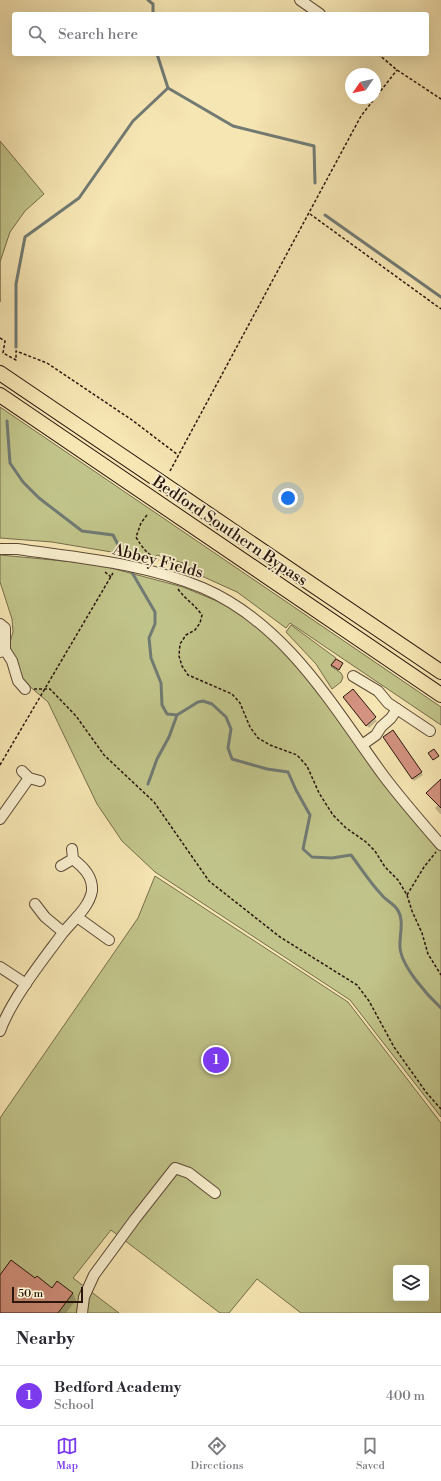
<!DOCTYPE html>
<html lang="en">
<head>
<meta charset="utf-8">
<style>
	body { margin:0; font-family:"Libre Bodoni",serif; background:#f7f7f7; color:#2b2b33 }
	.controls { position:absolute; right:12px; bottom:12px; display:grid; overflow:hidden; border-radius:4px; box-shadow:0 4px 16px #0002 }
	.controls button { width:36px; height:36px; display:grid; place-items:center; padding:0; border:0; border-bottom:1px solid #e1e1e2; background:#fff; color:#2b2b33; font:20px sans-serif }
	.compass { position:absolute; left:345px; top:68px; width:36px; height:36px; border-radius:50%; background:#fff; box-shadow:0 4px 16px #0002; rotate:236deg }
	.scale { position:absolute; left:12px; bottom:10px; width:71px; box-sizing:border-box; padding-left:4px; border:2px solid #2a160c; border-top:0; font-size:11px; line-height:14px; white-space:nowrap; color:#2a160c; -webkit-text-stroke:3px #f9efce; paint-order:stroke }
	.you { position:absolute; left:288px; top:498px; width:14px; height:14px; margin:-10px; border:3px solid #fff; border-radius:50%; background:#1a73e8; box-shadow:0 0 0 6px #1a73e833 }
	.badge { display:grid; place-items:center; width:26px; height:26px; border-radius:50%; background:#7c3aed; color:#fff; font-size:13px; font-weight:700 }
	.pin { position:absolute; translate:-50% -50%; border:2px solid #fff; box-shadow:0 1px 4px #0006 }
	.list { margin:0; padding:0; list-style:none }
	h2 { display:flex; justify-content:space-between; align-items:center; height:52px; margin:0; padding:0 16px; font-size:17px }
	h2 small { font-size:13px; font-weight:400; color:#7c7c81 }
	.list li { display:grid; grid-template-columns:26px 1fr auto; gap:12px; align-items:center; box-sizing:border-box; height:60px; padding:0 16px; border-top:1px solid #e1e1e2 }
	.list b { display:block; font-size:15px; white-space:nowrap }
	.list p { margin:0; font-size:13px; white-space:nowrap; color:#7c7c81 }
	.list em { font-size:13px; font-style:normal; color:#7c7c81 }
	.icon { flex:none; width:22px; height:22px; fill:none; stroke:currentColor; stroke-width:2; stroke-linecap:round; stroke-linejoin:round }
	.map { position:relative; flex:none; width:441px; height:1313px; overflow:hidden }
	.search { position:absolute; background:#fff; box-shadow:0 4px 16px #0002; left:12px; right:12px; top:12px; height:44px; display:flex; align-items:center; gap:10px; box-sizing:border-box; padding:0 14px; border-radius:4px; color:#7c7c81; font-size:15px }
	.sheet { height:112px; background:#fff }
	nav { display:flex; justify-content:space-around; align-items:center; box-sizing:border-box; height:56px; border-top:1px solid #e1e1e2; background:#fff; font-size:11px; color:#7c7c81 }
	nav a { display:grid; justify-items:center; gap:2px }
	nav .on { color:#7c3aed }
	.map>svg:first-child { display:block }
	.green { fill:#c1c48a; stroke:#766d4b; fill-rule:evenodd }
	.shadow { fill:#0003 }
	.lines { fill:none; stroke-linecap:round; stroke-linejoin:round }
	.stream { stroke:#717a73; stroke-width:3 }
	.building { fill:#d49380; stroke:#2a160c }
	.minor-casing { stroke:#5d4a36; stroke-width:12 }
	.highway-casing { stroke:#2a160c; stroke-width:16 }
	.path { stroke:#2a160c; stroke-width:1.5; stroke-dasharray:3 2; stroke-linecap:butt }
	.minor { stroke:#f9efce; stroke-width:10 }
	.highway { stroke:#f6e6b3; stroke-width:14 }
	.labels { text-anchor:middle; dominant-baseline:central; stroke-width:3.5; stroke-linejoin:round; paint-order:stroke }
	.street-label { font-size:16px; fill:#2a160c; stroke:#f9efce }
</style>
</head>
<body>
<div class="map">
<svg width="441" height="1313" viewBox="0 0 441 1313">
	<rect width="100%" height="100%" fill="#f6e6b3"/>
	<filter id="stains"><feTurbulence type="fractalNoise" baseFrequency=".005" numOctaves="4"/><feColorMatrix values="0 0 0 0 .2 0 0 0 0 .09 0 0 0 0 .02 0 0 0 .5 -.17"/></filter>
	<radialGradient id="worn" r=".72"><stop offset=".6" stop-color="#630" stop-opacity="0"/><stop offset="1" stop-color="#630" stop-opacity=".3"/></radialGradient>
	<g class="green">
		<polygon points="0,141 44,194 25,211 10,232 0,262 0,302"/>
		<polygon points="0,407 441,707 441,725 290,623 286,628 237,592 184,568 183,563 157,555 153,559 52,542 0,538"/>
		<polygon points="0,555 96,564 183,587 229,606 259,627 297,665 441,849 441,1117 350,1000 155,872 122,841 97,804 48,702 21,679 17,659 8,649 13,632 12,619 0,582"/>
		<polygon points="291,625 336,658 331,666 341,673 343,677 341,682 332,689 316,664 286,632"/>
		<path d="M155,876L348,1002L441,1123V1313H301L257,1279L229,1313H220L111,1230L73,1278L119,1313H0V1118L138,918ZM396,1268H426V1298H396Z"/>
	</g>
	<g class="shadow">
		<polygon points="353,690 377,721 369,728 346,700"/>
		<polygon points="386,741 421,772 423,775 414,781"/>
		<polygon points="441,780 441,814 440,814 435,808 438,805"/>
		<polygon points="0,1276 36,1279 52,1289 73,1294 76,1300 66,1313 0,1313"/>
	</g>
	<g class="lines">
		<g class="stream">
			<polyline points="148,0 153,4 153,14"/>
			<polyline points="168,88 233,126 314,146 315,183"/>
			<polyline points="325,215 441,297"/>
			<polyline points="16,347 16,284 25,237 79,198 133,121 168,88 157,54"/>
			<polyline points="7,421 10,463 23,482 39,498 82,531 113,535 128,564"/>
			<path d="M130,569L155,612V624L149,638L151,658L161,683L162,705L167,714L177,715L198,702L203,701L212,704L226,717L231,729L228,748L232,759L267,769L288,772L296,790L310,815L303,849L312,857L332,858L351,855C361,868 370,883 381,894C385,900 393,903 397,909C405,920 399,936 400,948C402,967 427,995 441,1008"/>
			<polyline points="148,784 157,759 169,737 177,715"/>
		</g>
	</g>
	<g class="building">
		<polygon points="336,659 343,663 339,670 331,665"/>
		<polygon points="353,689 376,717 366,726 343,697"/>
		<polygon points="393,730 422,772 412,779 383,737"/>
		<polygon points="434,749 439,756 433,760 428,753"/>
		<polygon points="441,779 441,808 426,793"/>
		<polygon points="11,1260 35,1278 37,1276 52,1288 57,1281 73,1293 58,1313 0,1313 0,1275"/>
	</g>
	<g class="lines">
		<defs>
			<g id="minor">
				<polyline points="300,0 320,14"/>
				<path d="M0,549H17C79,558 144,563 203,588C286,624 332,705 383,775C401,799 421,822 441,845"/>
				<polyline points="0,624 5,628 5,650"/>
				<polyline points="0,652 5,650 12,661 18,681 25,689"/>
				<polyline points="353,676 378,691 388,703 430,731"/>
				<polyline points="362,745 376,735 381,727 391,718 397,709"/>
				<polyline points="22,771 29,778 40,781"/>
				<polyline points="0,819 29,778"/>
				<polyline points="61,866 73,859"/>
				<polyline points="35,904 45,917 63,932"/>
				<polyline points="77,917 109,940"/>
				<polyline points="0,967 26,984"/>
				<path d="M0,1031C11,1000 42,961 62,934C72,921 89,908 92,891C93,876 83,867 73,859L72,849"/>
				<polyline points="82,1313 84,1297 94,1275 135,1219 175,1168 189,1173 215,1193"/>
			</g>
			<g id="highway">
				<polyline points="0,373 441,672"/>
				<polyline points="0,395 441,695"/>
			</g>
		</defs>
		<use href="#minor" class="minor-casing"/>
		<use href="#highway" class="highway-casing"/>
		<g class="path">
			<polyline points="378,54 397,70 441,99"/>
			<polyline points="310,214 441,309"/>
			<polyline points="0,338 5,341 3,353 16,360 16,351 47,363 132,420 178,455"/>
			<polyline points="170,471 361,116 397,70"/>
			<path d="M147,515L141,523L136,537C148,558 156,559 177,566L176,569"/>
			<polyline points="105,572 111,577"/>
			<path d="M178,589C185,599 195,605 202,615L200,623L195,630L186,635L180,644L179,656L182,666L188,675L232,694L240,703L250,727L258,738L270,745L297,755L307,766L319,793L333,815L346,828L366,842L375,851L385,867L398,880L407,895L412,911L422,933L428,954L441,975"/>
			<polyline points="34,689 50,689 76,716 104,755 154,802 209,881 280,937 357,985 369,1001 394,1047 426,1092 441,1109"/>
			<polyline points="0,765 113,573"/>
			<polyline points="407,895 424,867 436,852"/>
		</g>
		<use href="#minor" class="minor"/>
		<use href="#highway" class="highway"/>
	</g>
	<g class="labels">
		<g class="street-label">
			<text transform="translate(230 531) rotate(34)">Bedford Southern Bypass</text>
			<text transform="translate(158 561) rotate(15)">Abbey Fields</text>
		</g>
	</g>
	<rect width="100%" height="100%" filter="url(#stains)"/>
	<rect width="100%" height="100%" fill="url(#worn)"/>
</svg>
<div class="controls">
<button><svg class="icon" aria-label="layers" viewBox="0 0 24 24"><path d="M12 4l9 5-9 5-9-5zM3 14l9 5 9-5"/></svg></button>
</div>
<svg class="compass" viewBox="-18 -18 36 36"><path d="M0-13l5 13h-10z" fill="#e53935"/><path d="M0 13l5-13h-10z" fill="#7c7c81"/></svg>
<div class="scale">50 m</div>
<div class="you"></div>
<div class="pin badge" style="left:216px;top:1060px">1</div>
<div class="search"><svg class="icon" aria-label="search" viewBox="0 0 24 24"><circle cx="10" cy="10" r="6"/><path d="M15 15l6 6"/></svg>Search here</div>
</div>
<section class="sheet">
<h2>Nearby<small></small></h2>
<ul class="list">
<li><span class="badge">1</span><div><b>Bedford Academy</b><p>School</p></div><em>400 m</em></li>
</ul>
</section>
<nav>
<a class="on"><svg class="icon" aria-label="map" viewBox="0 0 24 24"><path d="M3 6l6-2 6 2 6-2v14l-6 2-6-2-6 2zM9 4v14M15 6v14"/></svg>Map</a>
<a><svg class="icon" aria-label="directions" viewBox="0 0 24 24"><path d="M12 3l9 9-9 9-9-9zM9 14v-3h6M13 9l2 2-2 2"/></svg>Directions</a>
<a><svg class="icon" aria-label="saved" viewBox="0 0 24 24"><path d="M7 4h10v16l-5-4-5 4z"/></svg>Saved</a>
</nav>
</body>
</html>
